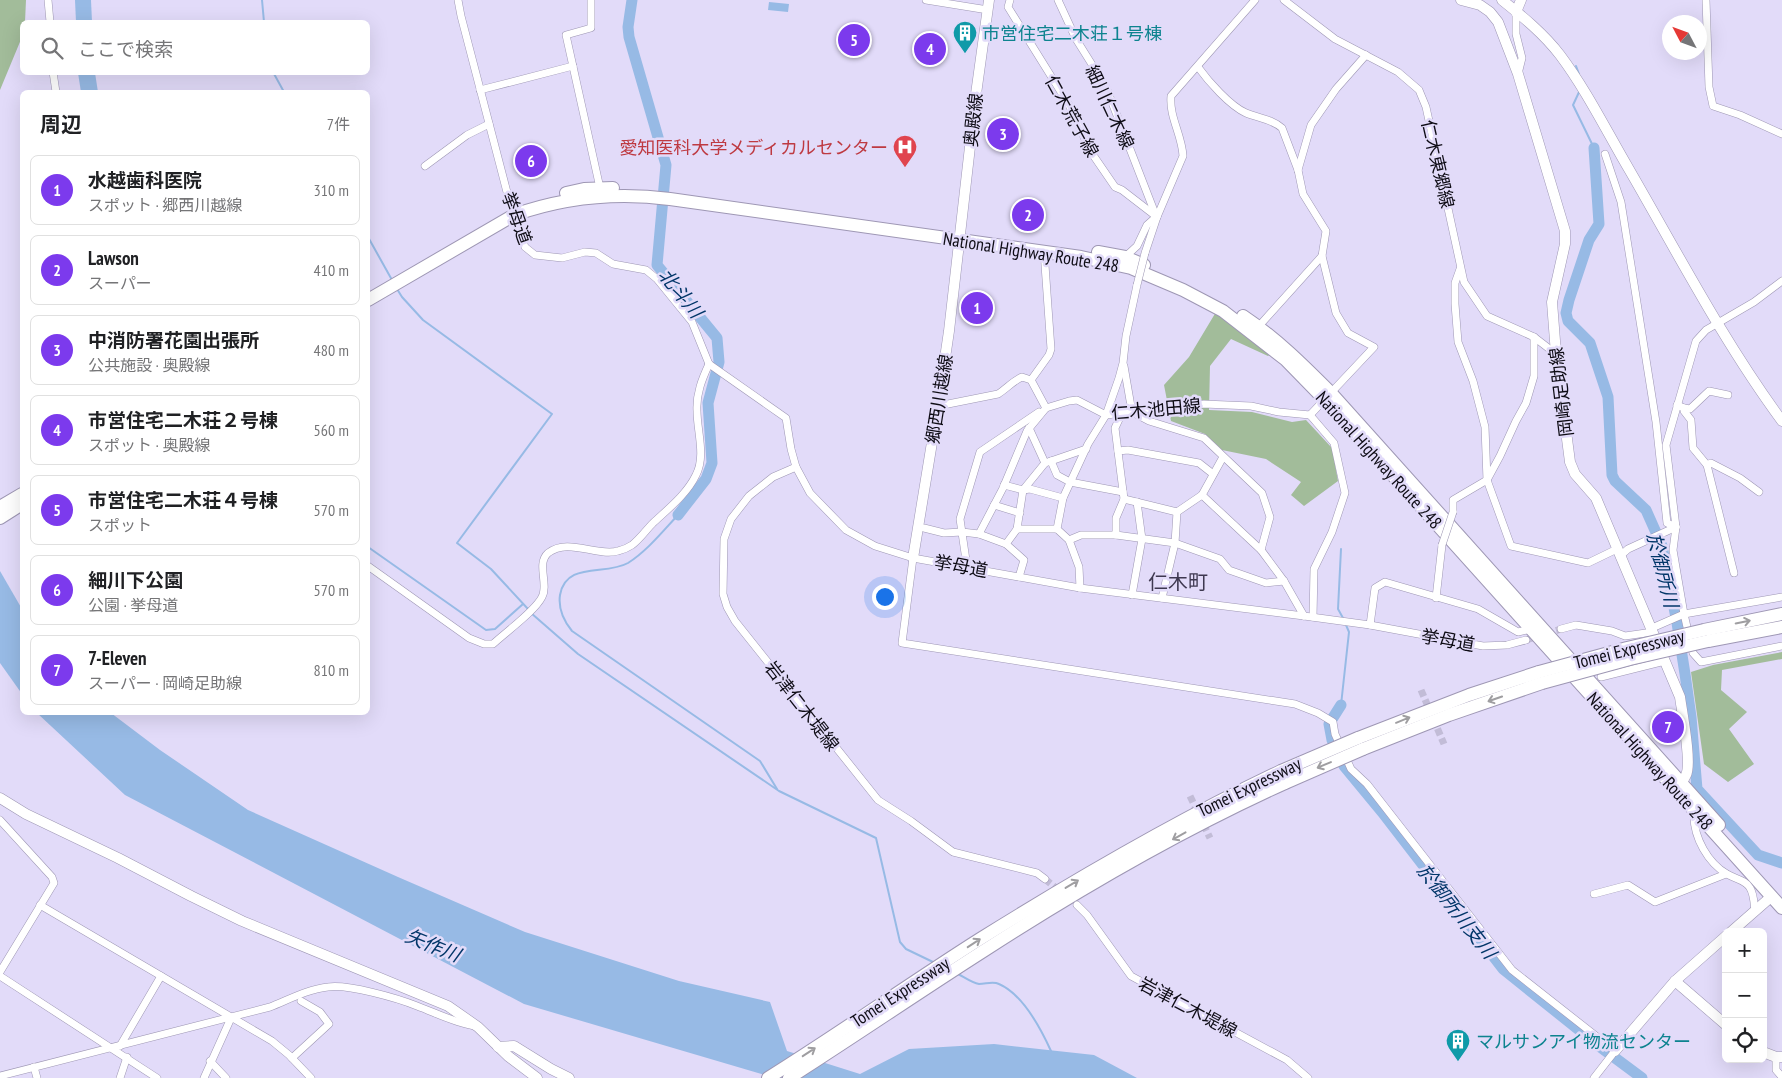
<!DOCTYPE html>
<html lang="ja">
<head>
<meta charset="utf-8">
<style>
	body { margin:0; font-family:"PT Sans Narrow","Noto Sans JP",sans-serif; background:#f6f6f6; color:#202124 }
	.controls { position:absolute; right:15px; bottom:15px; display:grid; overflow:hidden; border-radius:8px; box-shadow:0 5px 20px #0002 }
	.controls button { width:45px; height:45px; display:grid; place-items:center; padding:0; border:0; border-bottom:1px solid #e0e0e0; background:#fff; color:#202124; font:25px sans-serif }
	.compass { position:absolute; left:1662px; top:15px; width:45px; height:45px; border-radius:50%; background:#fff; box-shadow:0 5px 20px #0002; rotate:311deg }
	.you { position:absolute; left:884px; top:596px; width:18px; height:18px; margin:-12px; border:4px solid #fff; border-radius:50%; background:#1a73e8; box-shadow:0 0 0 8px #1a73e833 }
	.badge { display:grid; place-items:center; width:32px; height:32px; border-radius:50%; background:#7c3aed; color:#fff; font-size:16px; font-weight:700 }
	.pin { position:absolute; translate:-50% -50%; border:2px solid #fff; box-shadow:0 1px 5px #0006 }
	.list { margin:0; padding:0; list-style:none }
	h2 { display:flex; justify-content:space-between; align-items:center; height:65px; margin:0; padding:0 20px; font-size:21px }
	h2 small { font-size:16px; font-weight:400; color:#757577 }
	.list li { display:grid; grid-template-columns:32px 1fr auto; gap:15px; align-items:center; box-sizing:border-box; height:70px; margin:0 10px 10px; padding:0 10px; border:1px solid #e0e0e0; border-radius:8px }
	.list b { display:block; font-size:19px; white-space:nowrap }
	.list p { margin:0; font-size:16px; white-space:nowrap; color:#757577 }
	.list em { font-size:16px; font-style:normal; color:#757577 }
	.icon { flex:none; width:28px; height:28px; fill:none; stroke:currentColor; stroke-width:2; stroke-linecap:round; stroke-linejoin:round }
	.map { position:relative; flex:none; width:1782px; height:1078px; overflow:hidden }
	.search { position:absolute; background:#fff; box-shadow:0 5px 20px #0002; left:20px; top:20px; width:350px; height:55px; display:flex; align-items:center; gap:12px; box-sizing:border-box; padding:0 18px; border-radius:8px; color:#757577; font-size:19px }
	.panel { position:absolute; background:#fff; box-shadow:0 5px 20px #0002; left:20px; top:90px; width:350px; height:625px; border-radius:8px }
	.map>svg:first-child { display:block }
	.green { fill:#a2bc9a }
	.water { fill:#97bae5 }
	.lines { fill:none; stroke-linecap:round; stroke-linejoin:round }
	.stream { stroke:#97bae5; stroke-width:2 }
	.river { stroke:#97bae5; stroke-width:11 }
	.street-tunnel { stroke:#c2bcd7; stroke-width:7; stroke-dasharray:7 3.5; stroke-linecap:butt }
	.street-casing { stroke:#9e97b4; stroke-width:8 }
	.secondary-casing { stroke:#9e97b4; stroke-width:11 }
	.primary-casing { stroke:#9e97b4; stroke-width:11 }
	.highway-casing { stroke:#9e97b4; stroke-width:14 }
	.street { stroke:#fff; stroke-width:7 }
	.secondary { stroke:#fff; stroke-width:10 }
	.primary { stroke:#fff; stroke-width:10 }
	.highway { stroke:#fff; stroke-width:12 }
	.street-bridge-casing { stroke:#9e97b4; stroke-width:8; stroke-linecap:butt }
	.highway-bridge-casing { stroke:#9e97b4; stroke-width:14; stroke-linecap:butt }
	.street-bridge { stroke:#fff; stroke-width:7 }
	.highway-bridge { stroke:#fff; stroke-width:12 }
	.oneway { stroke:#9f9ea1 }
	.labels { text-anchor:middle; dominant-baseline:central; stroke-width:5; stroke-linejoin:round; paint-order:stroke }
	.culture-label { font-size:18px; fill:#0d838f; stroke:#e2dbf9; text-anchor:start }
	.street-label { font-size:18px; fill:#0e0c15; stroke:#e2dbf9 }
	.health-label { font-size:18px; fill:#be3a42; stroke:#e2dbf9; text-anchor:end }
	.water-label { font-size:19px; font-style:italic; fill:#023669; stroke:#e2dbf9 }
	.quarter-label { font-size:20px; fill:#3e3850; stroke:#e2dbf9 }
</style>
</head>
<body>
<div class="map">
<svg width="1782" height="1078" viewBox="0 0 1782 1078">
	<rect width="100%" height="100%" fill="#e2dbf9"/>
	<g class="green">
		<polygon points="0,0 26,0 25,22 22,22 22,37 0,90"/>
		<polygon points="539,151 539,168 525,171 522,154"/>
		<polygon points="1216,312 1273,352 1268,356 1231,339 1210,366 1209,410 1252,412 1292,422 1306,420 1332,448 1338,481 1304,506 1291,495 1301,482 1266,459 1222,450 1205,434 1171,421 1164,385 1189,357"/>
		<polygon points="1782,652 1782,659 1722,670 1721,690 1747,712 1729,729 1754,764 1728,782 1704,764 1691,672 1713,665"/>
	</g>
	<g class="water">
		<polygon points="75,0 91,0 92,22 76,22"/>
		<polygon points="769,2 789,4 788,12 768,10"/>
		<polygon points="78,73 95,73 98,92 81,92"/>
		<polygon points="0,571 22,609 22,694 0,663"/>
		<polygon points="37,713 111,713 160,750 248,810 398,877 525,932 679,981 770,1002 787,1051 860,1074 909,1049 994,1044 1094,1055 1137,1078 775,1078 524,1004 125,795"/>
	</g>
	<g class="lines">
		<g class="stream">
			<polyline points="262,0 264,22"/>
			<polyline points="1576,66 1579,74"/>
			<polyline points="273,72 284,92"/>
			<polyline points="1580,90 1573,105 1594,148"/>
			<polyline points="368,237 392,280"/>
			<polyline points="397,289 402,297 423,320 552,414 457,543 491,569 528,609"/>
			<path d="M678,515C663,531 647,551 628,563C605,576 566,561 560,595C558,609 563,620 572,631L760,761L777,789"/>
			<polyline points="368,547 486,630 495,629 523,604"/>
			<polyline points="1341,549 1338,609 1343,618"/>
			<polyline points="531,613 578,654 779,791 876,838 900,942 906,949 933,962"/>
			<polyline points="1341,705 1349,632 1346,625"/>
			<path d="M958,974C964,977 972,983 979,984C986,984 993,981 999,984C1022,994 1041,1029 1051,1051"/>
		</g>
		<g class="river">
			<polyline points="632,0 628,27 629,37 666,165 657,265 717,338 719,362 708,403 712,463 706,479 678,515"/>
			<polyline points="1594,148 1599,224 1589,240 1569,300 1566,313 1568,321 1590,343 1608,397 1612,475 1615,481 1646,510 1662,546 1677,623 1685,674 1691,717 1697,789 1758,855 1782,863"/>
			<polyline points="1341,705 1329,724 1332,740 1344,766 1382,812 1503,969 1599,1046 1642,1078"/>
		</g>
		<g class="street-tunnel">
			<polyline points="1526,640 1561,629"/>
			<polyline points="1421,690 1444,744"/>
			<polyline points="1190,796 1210,838"/>
			<polyline points="1045,879 1061,892"/>
		</g>
		<defs>
			<g id="street">
				<polyline points="48,0 50,22"/>
				<polyline points="458,0 461,16 508,196 525,247 535,255 562,258 585,252 596,253 613,264 646,270 657,279 692,322 709,364"/>
				<polyline points="591,0 591,28 566,35 600,188"/>
				<polyline points="926,0 988,10"/>
				<polyline points="1010,0 1008,7 1069,105 1091,152 1115,187 1122,190 1157,217"/>
				<polyline points="1058,0 1076,39 1106,87 1156,216"/>
				<polyline points="1284,0 1335,39 1398,72 1419,90 1426,107 1464,282 1487,316 1534,337 1556,354"/>
				<polyline points="1706,0 1709,87 1713,106 1740,115 1782,134"/>
				<polyline points="1516,12 1516,34 1522,58 1518,74"/>
				<path d="M1198,67C1208,81 1230,106 1246,113C1258,118 1272,119 1282,128L1298,170L1303,194L1326,231L1322,256L1259,326"/>
				<polyline points="53,72 56,92"/>
				<polyline points="480,90 573,66"/>
				<polyline points="1605,154 1621,202 1656,422 1667,523 1676,527"/>
				<polyline points="425,166 467,135 489,124"/>
				<polyline points="1298,170 1311,125 1336,89 1366,55"/>
				<path d="M1145,253L1157,217L1183,156C1182,135 1169,117 1171,96L1255,0"/>
				<polyline points="1125,257 1137,246 1147,225 1156,217"/>
				<polyline points="1460,269 1455,283 1455,304 1458,342 1473,381 1485,427 1487,480 1511,546 1588,563 1617,549"/>
				<polyline points="1782,281 1754,302 1706,330 1696,341 1666,445 1676,527 1673,550 1684,614 1693,653 1701,662 1782,646"/>
				<polyline points="709,364 786,418 791,449 796,467 810,493 846,530 875,546 913,558 1080,588 1304,616 1370,625 1483,646 1507,645 1526,640"/>
				<polyline points="1124,366 1132,412"/>
				<polyline points="1031,380 1049,355 1051,349 1044,251"/>
				<polyline points="1677,405 1684,408 1684,411 1691,420 1693,448 1707,465 1734,573"/>
				<path d="M938,406L998,394C1006,389 1013,381 1022,377L1031,380L1046,408L1069,401L1077,400L1106,415L1204,404L1251,406L1279,412L1310,415L1374,347L1348,333L1336,313L1322,256"/>
				<polyline points="1684,408 1690,409 1709,391 1728,395"/>
				<polyline points="1132,412 1149,421 1204,438 1262,493 1270,517 1261,550 1284,581 1304,616"/>
				<polyline points="1310,415 1334,443 1345,493 1332,532 1314,569 1313,617"/>
				<polyline points="1029,428 1045,463"/>
				<polyline points="1118,451 1128,450 1199,463 1213,474"/>
				<polyline points="1051,461 1057,475 1070,482 1123,492"/>
				<polyline points="1707,465 1711,463 1740,478 1759,492"/>
				<polyline points="796,467 773,477 749,496 731,519 724,539 723,594 727,607 735,621 878,800 911,821 953,852 1037,873 1045,879"/>
				<polyline points="1004,485 1023,490 1030,489 1063,498"/>
				<polyline points="1202,495 1261,550"/>
				<polyline points="1124,499 1177,512"/>
				<polyline points="994,505 1020,513"/>
				<polyline points="1453,512 1453,500 1487,480 1500,456 1516,421 1526,403 1534,376 1534,337"/>
				<polyline points="924,528 944,533 962,532 979,534 1003,488 1027,431 1046,408"/>
				<polyline points="1017,529 1057,529"/>
				<polyline points="979,534 1006,544 1024,560 1019,577"/>
				<polyline points="1116,535 1116,518 1124,499 1115,428 1122,413"/>
				<polyline points="1069,540 1081,535 1116,535 1175,543 1220,559 1229,570 1266,583 1284,581"/>
				<polyline points="1006,544 1017,529 1023,490 1045,463 1086,449"/>
				<polyline points="1620,556 1628,549 1676,527"/>
				<polyline points="913,558 902,643 1295,704 1318,713 1333,722 1335,734 1351,769 1367,784 1512,970 1615,1051 1594,1078"/>
				<path d="M368,566L469,638L484,644H493C506,632 535,611 542,597C549,584 536,564 548,553C568,537 596,557 618,551C623,550 629,547 632,545C640,539 646,530 653,523C668,509 687,494 696,475C706,456 697,431 697,411C696,394 702,379 709,364"/>
				<polyline points="967,567 960,519 980,452 1039,412"/>
				<polyline points="1080,588 1079,567 1069,540 1057,529 1063,498 1088,444 1106,415 1119,378 1123,363 1126,336 1137,285"/>
				<polyline points="1132,595 1142,539 1137,502"/>
				<polyline points="1162,598 1175,543 1177,512 1202,495 1223,457"/>
				<polyline points="1436,598 1442,545"/>
				<polyline points="1370,625 1375,588 1385,582 1478,609 1518,632 1531,629"/>
				<polyline points="1652,628 1684,614 1782,597"/>
				<polyline points="1561,629 1576,625 1612,631 1625,636 1653,632"/>
				<polyline points="1601,677 1665,661"/>
				<path d="M1694,816C1694,838 1708,863 1727,874C1735,879 1746,880 1750,888C1754,894 1754,904 1755,911"/>
				<polyline points="0,820 52,877 54,883 0,972"/>
				<polyline points="1594,894 1628,885 1655,902 1726,874"/>
				<polyline points="40,905 272,1041 289,1055 311,1078"/>
				<polyline points="1077,905 1087,915 1131,976 1287,1060 1308,1078"/>
				<polyline points="0,976 157,1078"/>
				<polyline points="120,1046 161,976"/>
				<polyline points="1776,1057 1776,1070 1782,1077"/>
				<polyline points="292,1058 329,1024 320,1012 301,1001"/>
				<polyline points="210,1061 226,1078"/>
				<polyline points="34,1067 37,1078"/>
				<path d="M0,1076L270,1007C288,1000 308,989 328,987C348,984 397,998 417,1006C436,1013 455,1023 475,1026"/>
				<polyline points="120,1078 127,1057"/>
				<polyline points="204,1078 231,1018"/>
			</g>
			<g id="secondary">
				<polyline points="1516,12 1521,0"/>
				<polyline points="913,558 938,406 949,331 976,94 989,0"/>
				<polyline points="0,798 26,814 118,858 191,896 242,921 448,1006 478,1027 508,1056 537,1078"/>
				<polyline points="1731,932 1772,896"/>
				<polyline points="1675,981 1726,1025"/>
				<polyline points="498,1047 514,1046 551,1069 569,1078"/>
				<polyline points="1615,1051 1675,981 1726,936"/>
				<polyline points="1763,1052 1776,1057 1782,1057"/>
			</g>
			<g id="primary">
				<path d="M1461,0L1480,5L1490,12L1498,22L1518,74L1565,231V244L1552,302L1556,354L1570,462L1575,474L1596,498L1680,697C1682,712 1692,763 1686,775C1684,780 1680,784 1676,787"/>
				<path d="M1502,0C1522,16 1544,34 1560,55C1587,91 1607,132 1630,171C1678,254 1725,344 1782,421"/>
			</g>
			<g id="highway">
				<polyline points="566,193 584,189 613,188"/>
				<polyline points="1098,252 1125,257 1144,265"/>
				<path d="M368,300L514,215C565,197 616,192 670,199L1081,257L1131,268L1183,290L1223,311L1286,360L1325,400L1782,908"/>
				<path d="M1243,316C1276,338 1303,365 1331,393L1719,825"/>
				<polyline points="0,507 22,494"/>
				<polyline points="0,518 22,504"/>
				<polyline points="1704,630 1782,614"/>
				<polyline points="1708,641 1782,627"/>
				<polyline points="1358,738 1469,695 1539,672"/>
				<polyline points="1363,749 1449,715 1542,683"/>
				<path d="M768,1078C840,1033 909,984 980,939C1078,878 1177,820 1281,771"/>
				<path d="M789,1078C855,1036 919,992 985,950C1081,888 1181,830 1285,783"/>
			</g>
		</defs>
		<use href="#street" class="street-casing"/>
		<use href="#secondary" class="secondary-casing"/>
		<use href="#primary" class="primary-casing"/>
		<use href="#highway" class="highway-casing"/>
		<use href="#street" class="street"/>
		<use href="#secondary" class="secondary"/>
		<use href="#primary" class="primary"/>
		<use href="#highway" class="highway"/>
		<defs>
			<g id="street-bridge">
				<polyline points="1137,285 1145,253"/>
				<polyline points="1442,545 1453,512"/>
			</g>
			<g id="highway-bridge">
				<polyline points="1539,672 1627,648 1704,630"/>
				<polyline points="1542,683 1630,659 1708,641"/>
				<polyline points="1281,771 1358,738"/>
				<polyline points="1285,783 1363,749"/>
			</g>
		</defs>
		<use href="#street-bridge" class="street-bridge-casing"/>
		<use href="#highway-bridge" class="highway-bridge-casing"/>
		<use href="#street-bridge" class="street-bridge"/>
		<use href="#highway-bridge" class="highway-bridge"/>
	</g>
	<defs><path id="oneway-shaft" d="M-6 0H5M1.5-3L5.5 0L1.5 3" fill="none" stroke-width="1.6" stroke-linecap="round" stroke-linejoin="round" transform="scale(1.25)"/></defs>
	<g class="oneway">
		<use href="#oneway-shaft" transform="translate(1743 622) rotate(-11)"/>
		<use href="#oneway-shaft" transform="translate(1495 699) rotate(161)"/>
		<use href="#oneway-shaft" transform="translate(1403 720) rotate(-22)"/>
		<use href="#oneway-shaft" transform="translate(1324 765) rotate(157)"/>
		<use href="#oneway-shaft" transform="translate(1179 836) rotate(151)"/>
		<use href="#oneway-shaft" transform="translate(1072 884) rotate(-31)"/>
		<use href="#oneway-shaft" transform="translate(974 943) rotate(-33)"/>
		<use href="#oneway-shaft" transform="translate(809 1052) rotate(-33)"/>
	</g>
	<defs>
		<symbol id="building-pin" viewBox="-11 -11 22 30"><path d="M0 17L-7.5 6A9.5 9.5 0 1 1 7.5 6Z" fill="#0f9aa8" stroke="#e2dbf9"/><path d="M-4-6H4V6H1V3H-1V6H-4ZM-2.5-4.3h1.7v1.8h-1.7ZM.8-4.3h1.7v1.8H.8ZM-2.5-1h1.7V.8h-1.7ZM.8-1h1.7V.8H.8Z" fill="#fff"/></symbol>
		<symbol id="hospital-pin" viewBox="-11 -11 22 30"><path d="M0 17L-7.5 6A9.5 9.5 0 1 1 7.5 6Z" fill="#e0444e" stroke="#e2dbf9"/><path d="M-5-5h3v3.5h4V-5h3V5h-3V1.5h-4V5h-3Z" fill="#fff"/></symbol>
	</defs>
	<g fill-rule="evenodd">
		<use href="#building-pin" x="951" y="19" width="28" height="38"/>
		<use href="#hospital-pin" x="891" y="133" width="28" height="38"/>
		<use href="#building-pin" x="1444" y="1027" width="28" height="38"/>
	</g>
	<g class="labels">
		<g class="culture-label">
			<text x="982" y="33">市営住宅二木荘１号棟</text>
			<text x="1476" y="1041">マルサンアイ物流センター</text>
		</g>
		<g class="street-label">
			<text transform="translate(1110 107) rotate(65)">細川仁木線</text>
			<text transform="translate(1072 116) rotate(61)">仁木荒子線</text>
			<text transform="translate(973 120) rotate(-84)">奥殿線</text>
			<text transform="translate(1438 164) rotate(77)">仁木東郷線</text>
			<text transform="translate(517 218) rotate(70)">挙母道</text>
			<text transform="translate(1031 252) rotate(9)">National Highway Route 248</text>
			<text transform="translate(1561 392) rotate(-97)">岡崎足助線</text>
			<text transform="translate(939 399) rotate(-81)">郷西川越線</text>
			<text transform="translate(1156 409) rotate(-5)">仁木池田線</text>
			<text transform="translate(1379 460) rotate(48)">National Highway Route 248</text>
			<text transform="translate(961 566) rotate(10)">挙母道</text>
			<text transform="translate(1448 640) rotate(10)">挙母道</text>
			<text transform="translate(1629 649) rotate(-14)">Tomei Expressway</text>
			<text transform="translate(802 706) rotate(52)">岩津仁木堤線</text>
			<text transform="translate(1650 761) rotate(48)">National Highway Route 248</text>
			<text transform="translate(1249 787) rotate(-26)">Tomei Expressway</text>
			<text transform="translate(900 992) rotate(-33)">Tomei Expressway</text>
			<text transform="translate(1188 1007) rotate(28)">岩津仁木堤線</text>
		</g>
		<g class="health-label">
			<text x="888" y="147">愛知医科大学メディカルセンター</text>
		</g>
		<g class="water-label">
			<text transform="translate(681 293) rotate(51)">北斗川</text>
			<text transform="translate(1663 570) rotate(76)">於御所川</text>
			<text transform="translate(1457 911) rotate(52)">於御所川支川</text>
			<text transform="translate(433 945) rotate(22)">矢作川</text>
		</g>
		<g class="quarter-label">
			<text x="1178" y="582">仁木町</text>
		</g>
	</g>
</svg>
<div class="controls">
<button>+</button>
<button>−</button>
<button><svg class="icon" aria-label="locate" viewBox="0 0 24 24"><circle cx="12" cy="12" r="6"/><path d="M12 2v4M12 18v4M2 12h4M18 12h4"/></svg></button>
</div>
<svg class="compass" viewBox="-18 -18 36 36"><path d="M0-13l5 13h-10z" fill="#e53935"/><path d="M0 13l5-13h-10z" fill="#757577"/></svg>
<div class="you"></div>
<div class="pin badge" style="left:977px;top:308px">1</div>
<div class="pin badge" style="left:1028px;top:215px">2</div>
<div class="pin badge" style="left:1003px;top:134px">3</div>
<div class="pin badge" style="left:930px;top:49px">4</div>
<div class="pin badge" style="left:854px;top:40px">5</div>
<div class="pin badge" style="left:531px;top:161px">6</div>
<div class="pin badge" style="left:1668px;top:727px">7</div>
<div class="search"><svg class="icon" aria-label="search" viewBox="0 0 24 24"><circle cx="10" cy="10" r="6"/><path d="M15 15l6 6"/></svg>ここで検索</div>
<section class="panel">
<h2>周辺<small>7件</small></h2>
<ul class="list">
<li><span class="badge">1</span><div><b>水越歯科医院</b><p>スポット · 郷西川越線</p></div><em>310 m</em></li>
<li><span class="badge">2</span><div><b>Lawson</b><p>スーパー</p></div><em>410 m</em></li>
<li><span class="badge">3</span><div><b>中消防署花園出張所</b><p>公共施設 · 奥殿線</p></div><em>480 m</em></li>
<li><span class="badge">4</span><div><b>市営住宅二木荘２号棟</b><p>スポット · 奥殿線</p></div><em>560 m</em></li>
<li><span class="badge">5</span><div><b>市営住宅二木荘４号棟</b><p>スポット</p></div><em>570 m</em></li>
<li><span class="badge">6</span><div><b>細川下公園</b><p>公園 · 挙母道</p></div><em>570 m</em></li>
<li><span class="badge">7</span><div><b>7-Eleven</b><p>スーパー · 岡崎足助線</p></div><em>810 m</em></li>
</ul>
</section>
</div>
</body>
</html>
